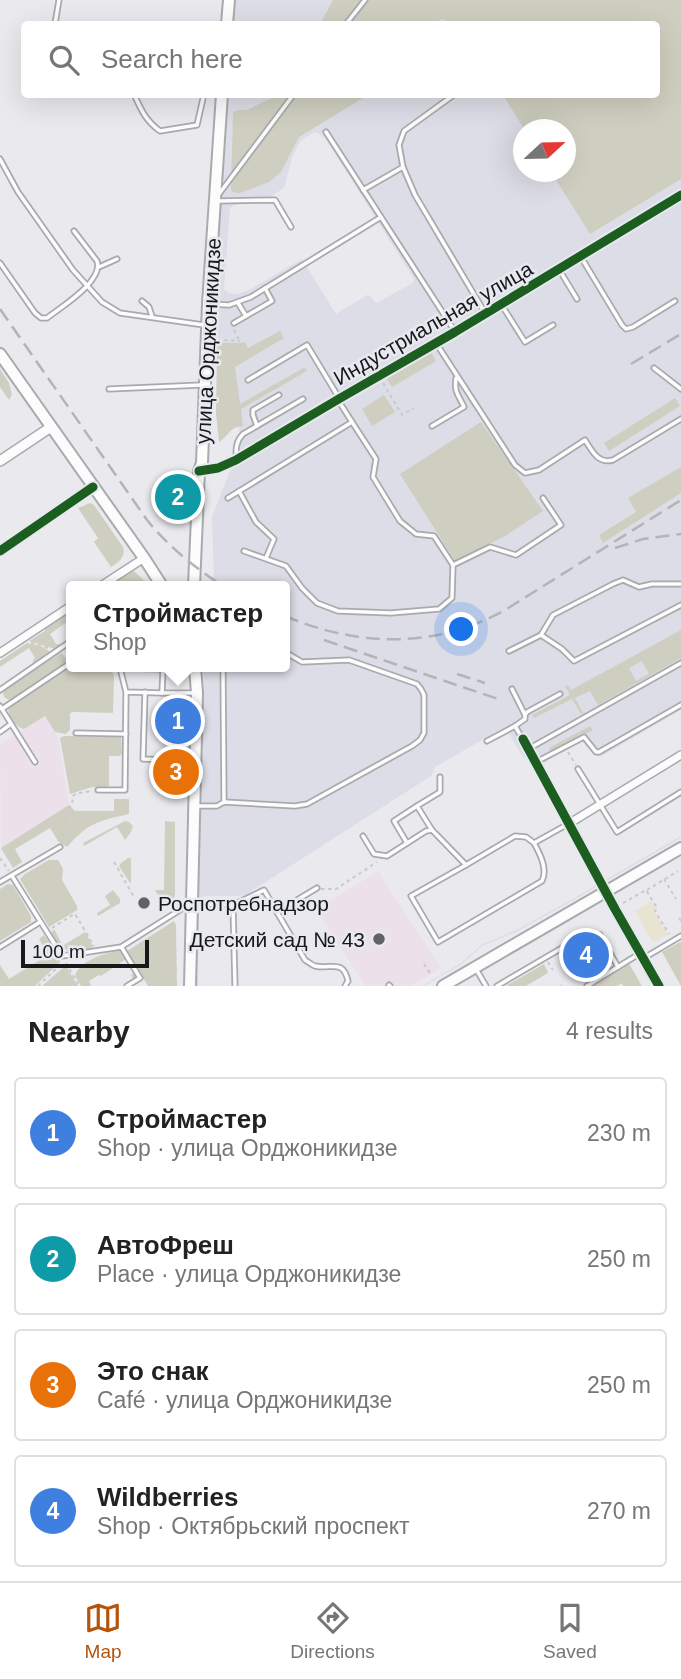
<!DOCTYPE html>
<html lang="en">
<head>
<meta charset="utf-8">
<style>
	body { margin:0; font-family:Helvetica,sans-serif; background:#f6f6f6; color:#222 }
	.compass { position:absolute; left:513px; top:119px; width:63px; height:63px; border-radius:50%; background:#fff; box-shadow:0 7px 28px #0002; rotate:68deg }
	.scale { position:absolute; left:21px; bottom:18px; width:128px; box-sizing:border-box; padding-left:7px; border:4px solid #17181a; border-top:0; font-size:19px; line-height:24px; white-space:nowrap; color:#17181a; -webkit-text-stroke:5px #e8e9f0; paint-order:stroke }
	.you { position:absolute; left:462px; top:630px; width:24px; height:24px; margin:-18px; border:5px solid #fff; border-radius:50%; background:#1a73e8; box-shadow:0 0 0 10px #1a73e833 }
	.badge { display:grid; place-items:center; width:46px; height:46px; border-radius:50%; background:#b45309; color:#fff; font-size:23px; font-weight:700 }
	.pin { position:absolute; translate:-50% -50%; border:4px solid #fff; box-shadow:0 2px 7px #0006 }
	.popup { position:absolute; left:66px; top:581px; width:224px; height:91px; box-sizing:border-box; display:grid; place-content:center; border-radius:7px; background:#fff; filter:drop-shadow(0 2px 5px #0005); font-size:23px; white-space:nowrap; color:#767676 }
	.popup b { font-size:26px; color:#222 }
	.popup::after { content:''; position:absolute; left:50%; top:100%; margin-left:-14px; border:14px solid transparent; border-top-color:#fff }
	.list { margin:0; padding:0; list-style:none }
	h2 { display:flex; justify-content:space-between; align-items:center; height:91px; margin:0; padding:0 28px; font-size:30px }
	h2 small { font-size:23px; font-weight:400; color:#767676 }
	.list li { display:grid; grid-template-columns:46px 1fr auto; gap:21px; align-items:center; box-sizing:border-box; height:112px; margin:0 14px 14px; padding:0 14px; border:2px solid #e0e0e0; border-radius:7px }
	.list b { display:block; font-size:26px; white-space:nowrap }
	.list p { margin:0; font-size:23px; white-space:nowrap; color:#767676 }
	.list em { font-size:23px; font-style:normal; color:#767676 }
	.icon { flex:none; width:38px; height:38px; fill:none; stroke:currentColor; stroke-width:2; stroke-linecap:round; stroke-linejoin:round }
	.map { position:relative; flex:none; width:681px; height:986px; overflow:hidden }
	.search { position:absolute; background:#fff; box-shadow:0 7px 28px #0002; left:21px; right:21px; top:21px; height:77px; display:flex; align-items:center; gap:18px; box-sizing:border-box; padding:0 24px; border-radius:7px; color:#767676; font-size:26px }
	.sheet { height:595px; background:#fff }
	nav { display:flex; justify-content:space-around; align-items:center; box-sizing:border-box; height:98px; border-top:2px solid #e0e0e0; background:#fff; font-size:19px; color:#767676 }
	nav a { display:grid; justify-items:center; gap:4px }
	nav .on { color:#b45309 }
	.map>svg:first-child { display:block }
	.built { fill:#dcdde6; fill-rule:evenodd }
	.education { fill:#ece0ea }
	.green { fill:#cecfc0; fill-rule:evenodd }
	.sand { fill:#e9e4d2 }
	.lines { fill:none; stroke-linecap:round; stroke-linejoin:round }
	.service-casing { stroke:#a9aaad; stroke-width:7 }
	.minor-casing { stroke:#a9aaad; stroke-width:10 }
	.tertiary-casing { stroke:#a9aaad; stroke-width:12 }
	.secondary-casing { stroke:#a9aaad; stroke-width:14 }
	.primary-casing { stroke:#a9aaad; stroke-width:14 }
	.path { stroke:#cacacc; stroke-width:2; stroke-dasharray:3.5 3.5; stroke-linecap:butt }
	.service { stroke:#fcfcfc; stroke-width:3.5 }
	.minor { stroke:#fcfcfc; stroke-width:7 }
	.tertiary { stroke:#fcfcfc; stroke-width:9 }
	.secondary { stroke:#fcfcfc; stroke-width:10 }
	.primary { stroke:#fcfcfc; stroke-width:10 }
	.rail { stroke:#b4b4b6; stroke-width:2.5; stroke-dasharray:14 7; stroke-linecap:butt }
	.cycleway-casing { stroke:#e8e9f0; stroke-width:13 }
	.cycleway { stroke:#1b5e20; stroke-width:9 }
	.poi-dot { fill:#616264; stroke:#e8e9f0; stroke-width:2.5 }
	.labels { text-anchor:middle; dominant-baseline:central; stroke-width:5; stroke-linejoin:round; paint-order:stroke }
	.street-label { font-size:21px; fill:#17181a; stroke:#e8e9f0 }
	.poi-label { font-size:21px; fill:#17181a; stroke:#e8e9f0; text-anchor:start }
</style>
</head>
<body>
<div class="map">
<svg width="681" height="986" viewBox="0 0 681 986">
	<rect width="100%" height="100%" fill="#eaeaee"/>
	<g class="built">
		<path d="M234,0H681V710L602,756L598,757L595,754L587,742L581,741L544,763H540L532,762L523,757L505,727L435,767L431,776L247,894L238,896H204L201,898L199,906L198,986H196L200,791L204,667H285V586H214L212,517L241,442L229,361L212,326L228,95L656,94V24H232ZM524,130H566V172H524ZM315,132L319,134L325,138L414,279L413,283L376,303L370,296L367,295L336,314L302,259L249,290L238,294L229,293L224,289L230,208L234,205L267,199L284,188L292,158L298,145L303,139Z"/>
		<polygon points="681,836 681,838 570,902 518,931 482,946 462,964 424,986 422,986 461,963 481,945 518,929 569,901"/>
	</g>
	<g class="education">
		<polygon points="45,716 58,737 69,805 1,848 0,744"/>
		<polygon points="378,871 441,968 410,986 366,986 316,910"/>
	</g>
	<g class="green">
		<polygon points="333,0 681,0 681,179 590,234 551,172 566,172 566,130 524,129 503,95 656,94 656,24 455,24 442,19 433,24 320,24"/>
		<polygon points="278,95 368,95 299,137 281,172 269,182 240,193 235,193 231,190 233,112 238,110 247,110"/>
		<path d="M280,331L284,338L235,367L240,404L305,367L307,371L241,409L243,426C229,427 230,435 219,442L216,413L217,343H241L245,342L248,348Z"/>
		<polygon points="430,350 436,361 392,387 385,376"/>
		<polygon points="0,369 9,383 12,395 9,400 0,387"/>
		<polygon points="384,395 395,412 372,426 362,409"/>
		<polygon points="675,398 680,406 609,451 604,443"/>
		<polygon points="481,422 543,511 505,536 455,561 400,474"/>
		<polygon points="681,467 681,493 603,543 599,535 636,512 628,498"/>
		<path d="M90,503L94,505L123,547C126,557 119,562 111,567L94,542L98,538L78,508Z"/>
		<polygon points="134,571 150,586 107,586 127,572"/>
		<polygon points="71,609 71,619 50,634 56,644 59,644 61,647 55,649 29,641 45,631 45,627"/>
		<path d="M681,630V658L598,705L590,691L575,698L583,713L581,714L572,699L534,718L532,715L570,695L565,686L568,685L571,690ZM642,661L649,674L636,681L629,668Z"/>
		<path d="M27,643C34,645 42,645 49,651L48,654L33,663V660L35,658L29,648L0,667V661Z"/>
		<polygon points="62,653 66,659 66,664 10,700 5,698 3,694 5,689 59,654"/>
		<path d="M71,667L106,670L113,673L114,677L113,713L72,712L70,714V729L66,734L55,732L45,716L24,729C15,727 6,715 9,707L65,670Z"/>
		<polygon points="590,726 593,730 551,753 549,748"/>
		<polygon points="64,736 121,737 122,754 119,756 109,756 109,786 107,787 92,787 70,794 60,738"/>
		<path d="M114,799H129V814C98,821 88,823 67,847L58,841L50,828L15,849L22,862L13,868L1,848L69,805L75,811H114Z"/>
		<polygon points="125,821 129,822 133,826 131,832 125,840 117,827 84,846 83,843"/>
		<polygon points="165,821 175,822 175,895 173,900 165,907 155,890 164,890"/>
		<polygon points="128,858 131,858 131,883 130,883 119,866 121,863"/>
		<polygon points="49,860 58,860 63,869 62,880 77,906 77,910 49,927 20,879 25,874"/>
		<polygon points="8,884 13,885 31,916 31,922 0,941 0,889"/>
		<polygon points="113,890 120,899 120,903 98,916 97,913 110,905 105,896"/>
		<polygon points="174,921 176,925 177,986 148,986 127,951"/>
		<polygon points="54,929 64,948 64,945 85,932 93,946 91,948 70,952 65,949 62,951 51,934"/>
		<polygon points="44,935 60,958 60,962 35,986 0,986 0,965 9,979 48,955 39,939"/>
		<polygon points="680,942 681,943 681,986 662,952"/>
		<path d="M120,950L138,977L134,980L131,975L134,973L126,959L101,976L99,975L89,981L91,986H81L75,976C81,959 104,954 120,950Z"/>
		<polygon points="628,962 642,986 623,986 622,983 617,986 588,986 613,971 615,972 623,968"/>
		<polygon points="544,964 548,973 526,986 506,986"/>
		<polygon points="65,966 66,966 78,986 42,986"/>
	</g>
	<polygon class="sand" points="651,901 655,908 654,911 668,935 655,942 652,941 635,911"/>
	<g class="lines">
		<defs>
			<g id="service">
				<polyline points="55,24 59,0"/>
				<polyline points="346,24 365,0"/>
				<path d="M134,94C141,110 146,121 160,131L197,125L204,94"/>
				<polyline points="455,94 404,131 399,145 403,167 415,195 485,313"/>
				<polyline points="326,132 454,330"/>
				<polyline points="0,159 18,192 73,270 102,302 120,313 204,325"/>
				<polyline points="363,190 403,167"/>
				<polyline points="219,194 294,94"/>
				<polyline points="217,201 275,200 291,227"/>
				<polyline points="581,257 622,325 626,329 633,327 675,301"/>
				<path d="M0,263L35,313L41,318H47C61,307 104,281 97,261L74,231"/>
				<polyline points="99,267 117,259"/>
				<polyline points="560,271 577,299"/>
				<polyline points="142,301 149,307 152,316"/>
				<polyline points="238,303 246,316"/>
				<polyline points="210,304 229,305 251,297 381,217"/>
				<polyline points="501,304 525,342 553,325"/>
				<polyline points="234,323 272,301 265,288"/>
				<path d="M436,343L515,465L525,473L539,470L585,440C592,451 598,464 613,460L681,419"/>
				<polyline points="654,368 681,389"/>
				<polyline points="248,380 307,345 339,398"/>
				<polyline points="109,389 201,385"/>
				<polyline points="338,400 352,422"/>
				<polyline points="257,426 253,415 253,410 279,395"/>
				<path d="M432,426L464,407C458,394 454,392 456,378"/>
				<path d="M236,458C236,448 236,441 243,434L303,399"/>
				<polyline points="239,491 256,522 274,539 266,558"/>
				<polyline points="228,498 352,422 376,459 373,477 400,521 416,534 434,536 453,565 452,598 439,609 391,613 338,611 317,603 302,588 286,566 244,551"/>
				<polyline points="453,565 490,547 516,555 561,525 543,498"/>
				<polyline points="541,635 562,649 574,661 681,605"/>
				<polyline points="509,651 541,635 553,615 613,584 623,580 639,587 652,584 681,584"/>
				<polyline points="106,667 120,668"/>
				<polyline points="223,667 224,802"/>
				<polyline points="512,689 525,715 525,719 515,726"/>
				<polyline points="0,690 71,641"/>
				<polyline points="145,692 143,759 193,761"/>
				<polyline points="162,693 195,693"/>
				<polyline points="0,706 35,762"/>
				<polyline points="2,709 69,664 71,665"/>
				<polyline points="525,715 527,712 560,694"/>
				<polyline points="0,732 11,724"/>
				<polyline points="76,733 126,734"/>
				<polyline points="487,741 515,726 522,738"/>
				<polyline points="530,748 681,663"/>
				<polyline points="536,762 584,737 596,752 599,752 681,705"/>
				<polyline points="578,769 617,832 681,792"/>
				<polyline points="98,790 125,790 126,692 120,668 163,669 162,693 126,692"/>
				<polyline points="197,806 217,806 224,802 295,806 307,804 412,746 420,740 424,733 424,695 421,689 417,684 349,660 302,662 285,652"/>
				<polyline points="417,806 440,792 440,777"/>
				<polyline points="363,836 374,854 387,856 426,831 432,830 466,865 515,836 526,837 534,843 568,824"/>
				<polyline points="407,843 394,821 417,806 432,830"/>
				<path d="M466,865L411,896L438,942L542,881C548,869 540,854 534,843"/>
				<path d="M12,876L62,956L121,947L191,903L233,905L264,890L305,960C307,961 312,965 315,966C330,970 343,958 348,981L345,986"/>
				<polyline points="0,882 60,847"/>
				<polyline points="233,905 235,986"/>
				<polyline points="277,912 317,888"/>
				<polyline points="600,935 618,967"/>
				<polyline points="0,947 40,922"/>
				<polyline points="122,948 140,978 127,986"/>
				<polyline points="644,958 681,936"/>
				<polyline points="476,969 486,986"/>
				<polyline points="389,985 390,986"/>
				<polyline points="497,986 584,935"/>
				<polyline points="587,986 639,954"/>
			</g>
			<g id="minor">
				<polyline points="199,471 218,468 236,460 337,400 455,332 681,195"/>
				<polyline points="0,551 93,487"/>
				<polyline points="101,586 144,558"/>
				<polyline points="0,653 71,606"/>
				<polyline points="523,739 606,893"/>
				<polyline points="570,823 681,755"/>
			</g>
			<g id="tertiary">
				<polyline points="0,461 51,427"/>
				<polyline points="606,893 659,986"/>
			</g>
			<g id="secondary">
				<polyline points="227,24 229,0"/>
				<polyline points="0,354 144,558 162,586"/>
				<polyline points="194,586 199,471 202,463 208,304 222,94"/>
				<polyline points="190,986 197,693 195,667"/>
			</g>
			<polyline id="primary" points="443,986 681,848"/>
		</defs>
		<use href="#service" class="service-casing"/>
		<use href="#minor" class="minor-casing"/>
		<use href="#tertiary" class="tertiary-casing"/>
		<use href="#secondary" class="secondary-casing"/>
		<use href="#primary" class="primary-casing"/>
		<g class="path">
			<polyline points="234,330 239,340"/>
			<polyline points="217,340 240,341"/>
			<polyline points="383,383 402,415 414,408"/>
			<polyline points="31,643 49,648"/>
			<polyline points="68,672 65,722 69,732"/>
			<polyline points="568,752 576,765"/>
			<polyline points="62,843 67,811 72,804 73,796 75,794 91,791"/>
			<polyline points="0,858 9,871"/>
			<polyline points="114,862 134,897"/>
			<polyline points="664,879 676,899"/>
			<polyline points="321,889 336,889 377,862"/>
			<polyline points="647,890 678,871"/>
			<polyline points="37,902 67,907 75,914 94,946"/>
			<polyline points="623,903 646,890 657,908 655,911 669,934"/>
			<polyline points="679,918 681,921"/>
			<polyline points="52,928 74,914"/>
			<polyline points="588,938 593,947"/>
			<polyline points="572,948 577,956"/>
			<polyline points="548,962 553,970"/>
			<polyline points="66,963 79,986"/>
			<polyline points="424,964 431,975"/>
			<polyline points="146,977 179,968"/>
			<polyline points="561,985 562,986"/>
			<polyline points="38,986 63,962"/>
		</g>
		<use href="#service" class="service"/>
		<use href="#minor" class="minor"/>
		<use href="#tertiary" class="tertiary"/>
		<use href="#secondary" class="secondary"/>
		<use href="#primary" class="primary"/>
		<g class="rail">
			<path d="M0,309L147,520C169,547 194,567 223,586"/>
			<polyline points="631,364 681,334"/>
			<polyline points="615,548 643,539 681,534"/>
			<path d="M285,616C358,647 435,649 505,610L681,500"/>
			<polyline points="324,640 501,700"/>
			<polyline points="457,674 485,683"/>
		</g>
		<defs>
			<g id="cycleway">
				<polyline points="199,471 218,468 236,460 337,400 455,332 681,195"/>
				<polyline points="0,551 93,487"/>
				<polyline points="523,739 615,909 659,986"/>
			</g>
		</defs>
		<use href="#cycleway" class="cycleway-casing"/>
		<use href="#cycleway" class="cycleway"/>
	</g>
	<g class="poi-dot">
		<circle cx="144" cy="903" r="7"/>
		<circle cx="379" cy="939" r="7"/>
	</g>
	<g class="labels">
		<g class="street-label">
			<text transform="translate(433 323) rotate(-30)">Индустриальная улица</text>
			<text transform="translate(208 341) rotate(-87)">улица Орджоникидзе</text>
		</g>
		<g class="poi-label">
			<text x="158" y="903">Роспотребнадзор</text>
			<text x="365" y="939" text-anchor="end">Детский сад № 43</text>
		</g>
	</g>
</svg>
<svg class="compass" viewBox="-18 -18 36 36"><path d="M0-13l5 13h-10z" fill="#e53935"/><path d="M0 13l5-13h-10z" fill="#767676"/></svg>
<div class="scale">100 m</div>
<div class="you"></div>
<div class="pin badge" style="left:178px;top:721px;background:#3f7fe0">1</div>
<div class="popup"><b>Строймастер</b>Shop</div>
<div class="pin badge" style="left:178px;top:497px;background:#0f9aa8">2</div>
<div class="pin badge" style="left:176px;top:772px;background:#e8710a">3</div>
<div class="pin badge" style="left:586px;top:955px;background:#3f7fe0">4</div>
<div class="search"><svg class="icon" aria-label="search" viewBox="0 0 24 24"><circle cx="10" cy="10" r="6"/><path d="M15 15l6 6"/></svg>Search here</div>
</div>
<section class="sheet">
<h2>Nearby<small>4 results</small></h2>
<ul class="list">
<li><span class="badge" style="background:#3f7fe0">1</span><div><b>Строймастер</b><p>Shop · улица Орджоникидзе</p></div><em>230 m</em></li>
<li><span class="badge" style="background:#0f9aa8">2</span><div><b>АвтоФреш</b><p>Place · улица Орджоникидзе</p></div><em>250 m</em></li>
<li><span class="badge" style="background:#e8710a">3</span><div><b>Это снак</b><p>Café · улица Орджоникидзе</p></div><em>250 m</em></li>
<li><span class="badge" style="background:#3f7fe0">4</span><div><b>Wildberries</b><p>Shop · Октябрьский проспект</p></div><em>270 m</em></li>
</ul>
</section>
<nav>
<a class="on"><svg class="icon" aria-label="map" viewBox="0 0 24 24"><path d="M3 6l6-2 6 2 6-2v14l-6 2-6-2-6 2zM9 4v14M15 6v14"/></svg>Map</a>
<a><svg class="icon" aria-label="directions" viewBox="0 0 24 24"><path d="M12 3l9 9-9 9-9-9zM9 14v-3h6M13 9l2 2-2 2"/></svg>Directions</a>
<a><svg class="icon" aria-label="saved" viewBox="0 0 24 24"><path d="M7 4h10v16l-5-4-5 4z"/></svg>Saved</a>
</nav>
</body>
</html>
